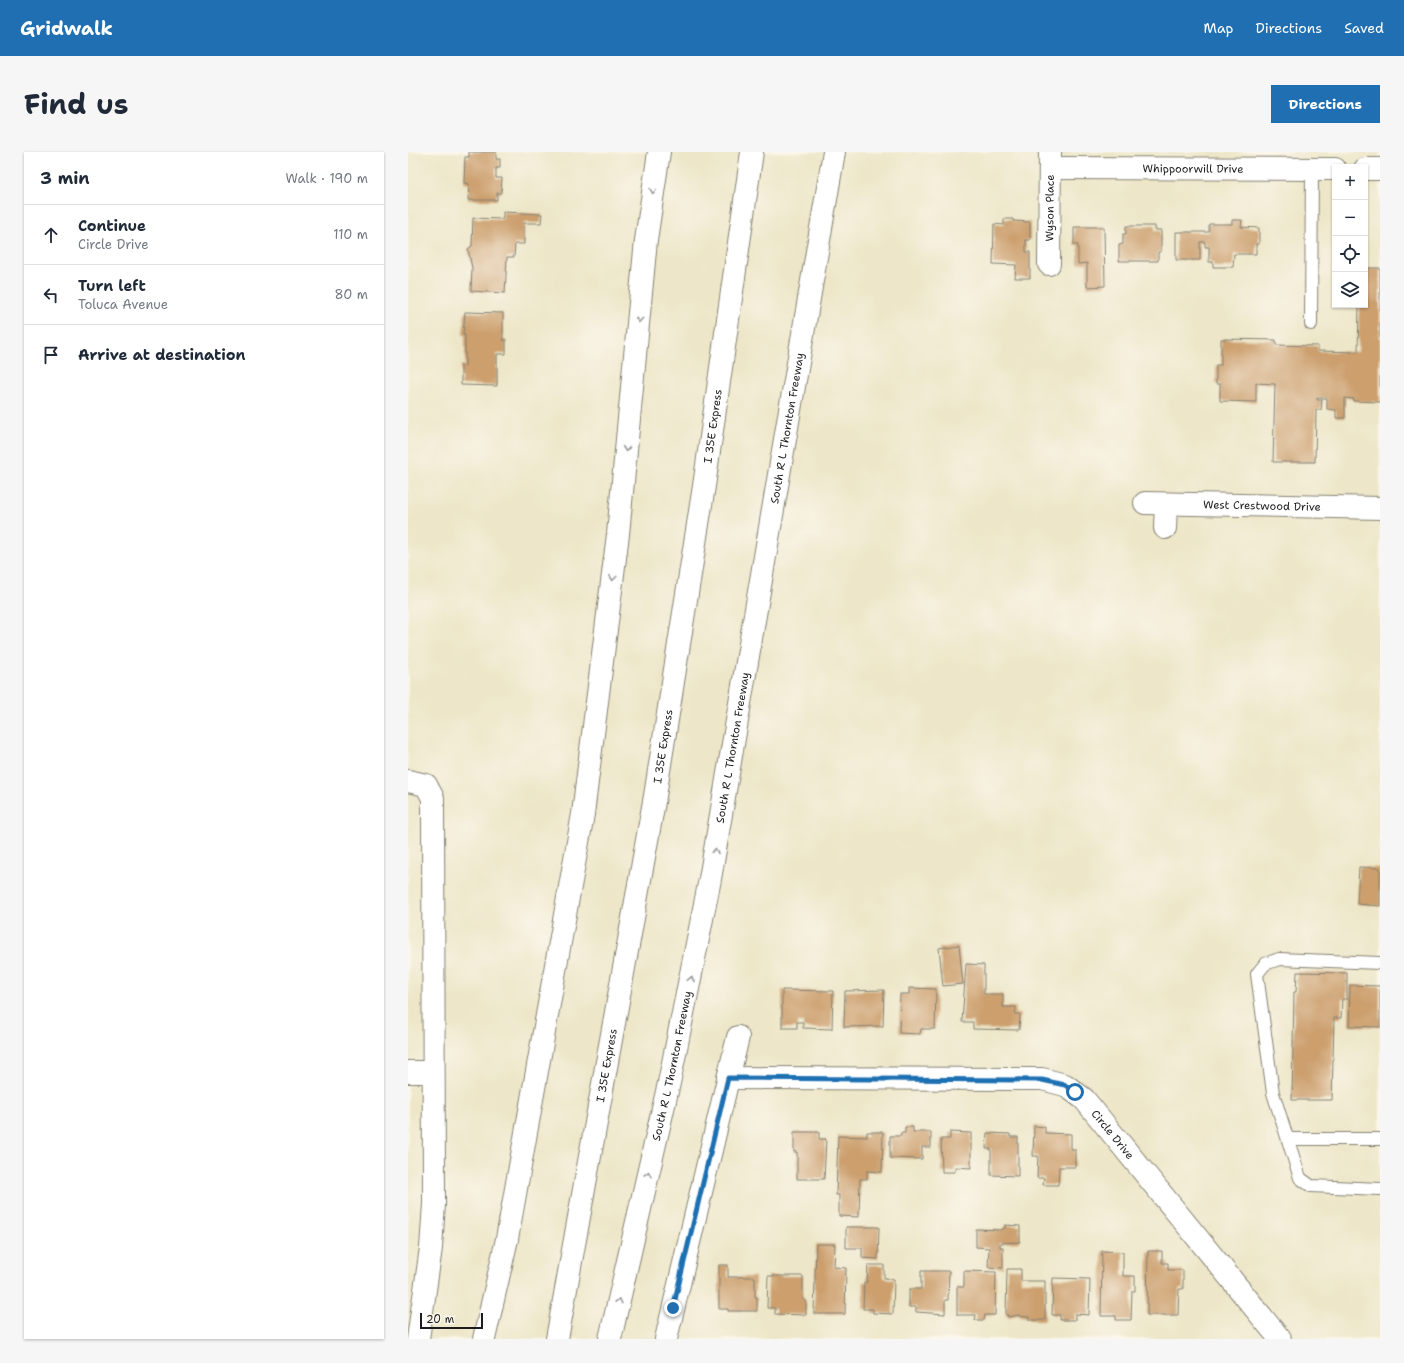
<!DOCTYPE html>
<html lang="en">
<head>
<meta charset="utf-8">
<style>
	body { margin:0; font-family:"Shantell Sans",sans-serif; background:#f6f6f7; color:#1f2937 }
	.controls { position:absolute; right:12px; top:12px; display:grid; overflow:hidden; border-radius:0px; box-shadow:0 1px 3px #0004 }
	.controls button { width:36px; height:36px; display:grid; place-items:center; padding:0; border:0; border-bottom:1px solid #e0e1e3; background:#fff; color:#1f2937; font:20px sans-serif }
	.scale { position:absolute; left:12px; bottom:10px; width:63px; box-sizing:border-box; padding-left:4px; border:2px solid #1c1c1c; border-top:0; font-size:11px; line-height:14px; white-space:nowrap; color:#1c1c1c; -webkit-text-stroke:3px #fbf7ec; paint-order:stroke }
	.stop { position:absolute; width:12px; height:12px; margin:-9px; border:3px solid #1f6fb2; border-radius:50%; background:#fff }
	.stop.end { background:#1f6fb2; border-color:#fff; box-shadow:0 1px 4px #0008 }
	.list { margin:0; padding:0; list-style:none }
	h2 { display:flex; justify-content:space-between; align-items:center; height:52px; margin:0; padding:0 16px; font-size:17px }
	h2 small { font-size:13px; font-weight:400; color:#747a83 }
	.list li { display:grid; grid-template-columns:26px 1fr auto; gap:12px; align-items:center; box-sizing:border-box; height:60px; padding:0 16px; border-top:1px solid #e0e1e3 }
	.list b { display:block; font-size:15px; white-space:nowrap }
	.list p { margin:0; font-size:13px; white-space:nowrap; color:#747a83 }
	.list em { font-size:13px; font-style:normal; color:#747a83 }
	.icon { flex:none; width:22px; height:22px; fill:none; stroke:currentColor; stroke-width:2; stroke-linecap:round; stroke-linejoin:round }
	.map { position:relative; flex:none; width:972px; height:1187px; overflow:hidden; border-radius:0px }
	header { display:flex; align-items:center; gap:24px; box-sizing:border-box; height:56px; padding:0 20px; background:#1f6fb2; color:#fff }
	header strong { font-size:19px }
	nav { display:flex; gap:22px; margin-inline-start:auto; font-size:14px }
	.intro { display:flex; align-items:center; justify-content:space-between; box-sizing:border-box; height:96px; padding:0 24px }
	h1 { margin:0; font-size:28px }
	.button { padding:10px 18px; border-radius:0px; background:#1f6fb2; color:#fff; font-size:14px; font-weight:700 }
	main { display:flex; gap:24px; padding:0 24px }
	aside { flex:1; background:#fff; border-radius:0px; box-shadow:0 1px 3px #0004 }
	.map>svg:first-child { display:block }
	.building { fill:#cc9f6d }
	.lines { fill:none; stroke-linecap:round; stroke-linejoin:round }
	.lane-casing { stroke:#848172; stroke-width:14 }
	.street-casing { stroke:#848172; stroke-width:24 }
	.highway-casing { stroke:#848172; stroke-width:24 }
	.lane { stroke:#fff; stroke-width:12 }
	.street { stroke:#fff; stroke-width:22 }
	.highway { stroke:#fff; stroke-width:22 }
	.oneway { stroke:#999 }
	.route { stroke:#1f6fb2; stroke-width:5 }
	.labels { text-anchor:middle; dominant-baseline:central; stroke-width:3; stroke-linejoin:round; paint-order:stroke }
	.street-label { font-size:11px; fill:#1c1c1c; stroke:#fbf7ec }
</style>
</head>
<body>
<header>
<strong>Gridwalk</strong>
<nav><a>Map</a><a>Directions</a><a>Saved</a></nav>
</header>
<div class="intro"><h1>Find us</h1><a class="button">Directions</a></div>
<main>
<aside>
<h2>3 min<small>Walk · 190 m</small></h2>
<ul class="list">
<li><svg class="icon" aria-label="ahead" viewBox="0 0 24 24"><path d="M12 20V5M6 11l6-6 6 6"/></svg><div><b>Continue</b><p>Circle Drive</p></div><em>110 m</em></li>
<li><svg class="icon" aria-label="left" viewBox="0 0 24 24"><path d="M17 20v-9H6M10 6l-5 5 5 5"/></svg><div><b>Turn left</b><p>Toluca Avenue</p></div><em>80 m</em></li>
<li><svg class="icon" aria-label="arrive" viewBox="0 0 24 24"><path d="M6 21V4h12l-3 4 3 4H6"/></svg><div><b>Arrive at destination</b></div></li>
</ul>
</aside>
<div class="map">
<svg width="972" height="1187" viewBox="0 0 972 1187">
	<rect width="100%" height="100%" fill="#fbf7ec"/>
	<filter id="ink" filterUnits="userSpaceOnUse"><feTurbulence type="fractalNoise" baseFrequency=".025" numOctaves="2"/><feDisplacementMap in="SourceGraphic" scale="8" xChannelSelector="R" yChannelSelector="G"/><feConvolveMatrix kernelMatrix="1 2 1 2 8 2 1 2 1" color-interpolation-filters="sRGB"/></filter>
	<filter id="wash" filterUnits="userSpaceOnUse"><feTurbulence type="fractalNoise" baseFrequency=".012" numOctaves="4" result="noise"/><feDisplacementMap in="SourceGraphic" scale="16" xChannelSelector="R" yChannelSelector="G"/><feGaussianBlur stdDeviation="0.9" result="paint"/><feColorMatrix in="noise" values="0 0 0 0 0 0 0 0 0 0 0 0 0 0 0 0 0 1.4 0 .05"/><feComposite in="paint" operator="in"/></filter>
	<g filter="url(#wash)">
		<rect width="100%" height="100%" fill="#ede6c8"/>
		<g id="blocks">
			<g class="building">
				<polygon points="61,0 88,0 88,7 92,7 92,16 88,16 88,26 94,26 93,41 89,41 89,48 60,48 61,32 56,31 57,5 61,5"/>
				<polygon points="95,60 134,62 133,71 116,71 116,92 107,92 106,105 99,105 97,141 63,139 64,116 60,97 64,94 65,66 95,67"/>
				<polygon points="596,67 605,67 605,69 622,70 622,88 618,88 618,100 622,100 622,126 607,126 608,113 585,112 586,72 596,73"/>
				<polygon points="824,68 834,68 833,75 851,76 851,92 848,92 848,102 826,102 825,115 805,115 805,110 801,110 801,95 797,95 797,90 792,90 792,108 768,108 768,80 801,80 801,72 824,72"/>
				<polygon points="718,74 747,74 747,78 753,78 753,100 750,100 750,109 711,109 711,93 715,92 715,82 718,82"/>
				<polygon points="666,75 696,75 697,134 679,135 679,111 670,112 670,93 666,93"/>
				<polygon points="957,116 972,116 972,250 945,249 946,247 937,246 937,266 928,266 928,258 919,257 919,246 909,246 909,248 914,248 913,258 908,258 907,310 865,310 867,232 848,231 848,250 812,249 812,232 808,232 808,213 813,213 813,187 868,188 868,193 910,194 910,199 950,200 951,153 957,153"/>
				<polygon points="57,160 95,161 95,188 98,188 98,202 89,202 89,234 53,233 53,213 57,214 57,183 55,183"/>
				<polygon points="951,715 972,716 972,754 949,752"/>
				<polygon points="551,793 555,832 535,834 531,796"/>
				<polygon points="558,812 576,813 576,842 595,842 595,855 608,855 607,862 612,862 611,878 565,877 565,870 554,870"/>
				<polygon points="889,820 939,821 939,847 934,847 933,866 926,866 924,948 884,948 886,840 888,840"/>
				<polygon points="942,833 972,834 972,875 941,874"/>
				<polygon points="501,836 528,837 527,877 513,877 512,882 491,881 492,842 501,842"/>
				<polygon points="374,838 425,839 424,877 395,876 395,870 389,870 389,876 374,876"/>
				<polygon points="476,838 475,874 436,875 437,839"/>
				<polygon points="626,974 637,975 637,981 663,982 663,997 667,997 667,1015 651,1015 650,1033 635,1033 636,1026 629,1026 630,1004 625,1004"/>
				<polygon points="497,975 505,975 505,980 523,980 523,995 514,995 514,1007 482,1006 482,984 493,984 493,981 497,981"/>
				<polygon points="386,980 411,980 411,987 418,987 416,1027 389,1027 389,1000 386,1000"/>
				<polygon points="459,980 475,980 474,1020 459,1019 459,1027 452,1027 451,1065 431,1064 431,1043 428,1043 430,984 459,985"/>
				<polygon points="542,980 563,981 563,1016 547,1015 547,1020 534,1020 533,987 542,987"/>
				<polygon points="579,981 602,982 602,985 610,985 610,1024 583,1023 583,997 578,997"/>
				<polygon points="597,1073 612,1074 612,1090 592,1091 592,1095 595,1095 595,1116 580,1115 581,1096 568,1095 568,1077 592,1078 597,1076"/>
				<polygon points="438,1075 471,1075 470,1107 454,1106 454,1096 438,1096"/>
				<polygon points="408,1092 427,1092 426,1115 438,1116 437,1162 406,1162"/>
				<polygon points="694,1099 715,1100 715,1124 727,1124 727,1139 724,1139 723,1168 708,1168 708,1164 693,1164"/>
				<polygon points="740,1099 754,1099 754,1111 760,1111 760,1118 775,1118 775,1137 771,1137 770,1163 739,1163"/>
				<polygon points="311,1113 320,1113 320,1125 347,1125 347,1145 349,1145 349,1159 320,1159 320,1157 311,1157"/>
				<polygon points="460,1113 476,1113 476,1126 486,1127 485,1162 465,1161 465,1157 455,1157 456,1130 459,1130"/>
				<polygon points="599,1117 613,1117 613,1129 637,1129 637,1168 621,1168 621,1165 611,1164 611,1163 600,1165 600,1163 598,1163"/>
				<polygon points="513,1119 541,1119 540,1148 537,1148 537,1162 508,1160 508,1155 501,1155 501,1137 513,1137"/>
				<polygon points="556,1119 588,1120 587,1163 577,1163 576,1168 567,1168 568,1163 549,1163 549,1135 556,1135"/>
				<polygon points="360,1124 395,1124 395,1148 398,1148 398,1163 367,1162 367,1156 359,1156"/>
				<polygon points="645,1126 682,1127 681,1163 667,1162 667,1168 652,1168 652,1163 644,1163"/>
			</g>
		</g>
	</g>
	<g filter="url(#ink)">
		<use href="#blocks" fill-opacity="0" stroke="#848172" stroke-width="1"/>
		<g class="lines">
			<defs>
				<g id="lane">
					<polyline points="903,172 904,16"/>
					<polyline points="972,811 871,807 857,812 849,822 865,941 892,1026 903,1034 972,1037"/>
					<polyline points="880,987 972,987"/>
				</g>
				<g id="street">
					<path id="s1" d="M642,16L927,17"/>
					<polyline points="957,17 972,17"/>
					<path id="s2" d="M641,112L642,0"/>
					<path id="s3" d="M737,351L972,356"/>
					<polyline points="757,376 758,352"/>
					<polyline points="0,629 18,633 25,646 26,1052 23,1096 10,1187"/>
					<polyline points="0,920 25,920"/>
					<path id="s4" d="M320,926L634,927L657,933L676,947L872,1187"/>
					<polyline points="258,1187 330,885"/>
				</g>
				<g id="highway">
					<polyline points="76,1187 99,1087 175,662 210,382 238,88 251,0"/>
					<path id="s5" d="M149,1187L247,644L296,334L344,0"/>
					<path id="s6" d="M202,1187L261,931L302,727L426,0"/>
				</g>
			</defs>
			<use href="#lane" class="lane-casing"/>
			<use href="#street" class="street-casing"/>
			<use href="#highway" class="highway-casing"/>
			<use href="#lane" class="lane"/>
			<use href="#street" class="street"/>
			<use href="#highway" class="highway"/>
		</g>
		<defs><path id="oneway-chevron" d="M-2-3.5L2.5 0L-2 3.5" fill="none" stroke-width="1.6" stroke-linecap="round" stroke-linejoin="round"/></defs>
		<g class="oneway">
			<use href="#oneway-chevron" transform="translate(245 39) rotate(98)"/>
			<use href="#oneway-chevron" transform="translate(231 168) rotate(95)"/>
			<use href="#oneway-chevron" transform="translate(218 297) rotate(95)"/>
			<use href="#oneway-chevron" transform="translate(205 426) rotate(97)"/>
			<use href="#oneway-chevron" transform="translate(307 699) rotate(-80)"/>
			<use href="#oneway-chevron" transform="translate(283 827) rotate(-79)"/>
			<use href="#oneway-chevron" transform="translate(240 1022) rotate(-77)"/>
			<use href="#oneway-chevron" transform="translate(211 1149) rotate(-77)"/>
		</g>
	</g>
	<g class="lines" filter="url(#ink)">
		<polyline class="route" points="265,1156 320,926 634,928 657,933 667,940"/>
	</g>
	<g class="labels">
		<g class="street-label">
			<text stroke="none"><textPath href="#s1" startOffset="143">Whippoorwill Drive</textPath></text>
			<text stroke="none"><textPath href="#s2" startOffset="56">Wyson Place</textPath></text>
			<text stroke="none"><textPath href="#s5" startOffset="926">I 35E Express</textPath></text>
			<text stroke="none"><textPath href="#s6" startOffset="928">South R L Thornton Freeway</textPath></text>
			<text stroke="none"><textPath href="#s3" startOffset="117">West Crestwood Drive</textPath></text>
			<text stroke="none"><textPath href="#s5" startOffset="602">I 35E Express</textPath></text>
			<text stroke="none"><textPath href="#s6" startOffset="604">South R L Thornton Freeway</textPath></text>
			<text stroke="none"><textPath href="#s5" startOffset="278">I 35E Express</textPath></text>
			<text stroke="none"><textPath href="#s6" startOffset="280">South R L Thornton Freeway</textPath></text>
			<text stroke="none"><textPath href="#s4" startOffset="407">Circle Drive</textPath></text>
		</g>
	</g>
</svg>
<div class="controls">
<button>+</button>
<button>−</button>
<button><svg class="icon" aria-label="locate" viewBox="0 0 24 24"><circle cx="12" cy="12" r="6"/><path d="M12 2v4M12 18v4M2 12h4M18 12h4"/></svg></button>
<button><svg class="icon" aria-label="layers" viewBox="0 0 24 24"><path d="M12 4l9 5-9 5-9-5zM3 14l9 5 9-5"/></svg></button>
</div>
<div class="scale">20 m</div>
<div class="stop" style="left:667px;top:940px"></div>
<div class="stop end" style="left:265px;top:1156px"></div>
</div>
</main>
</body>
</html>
